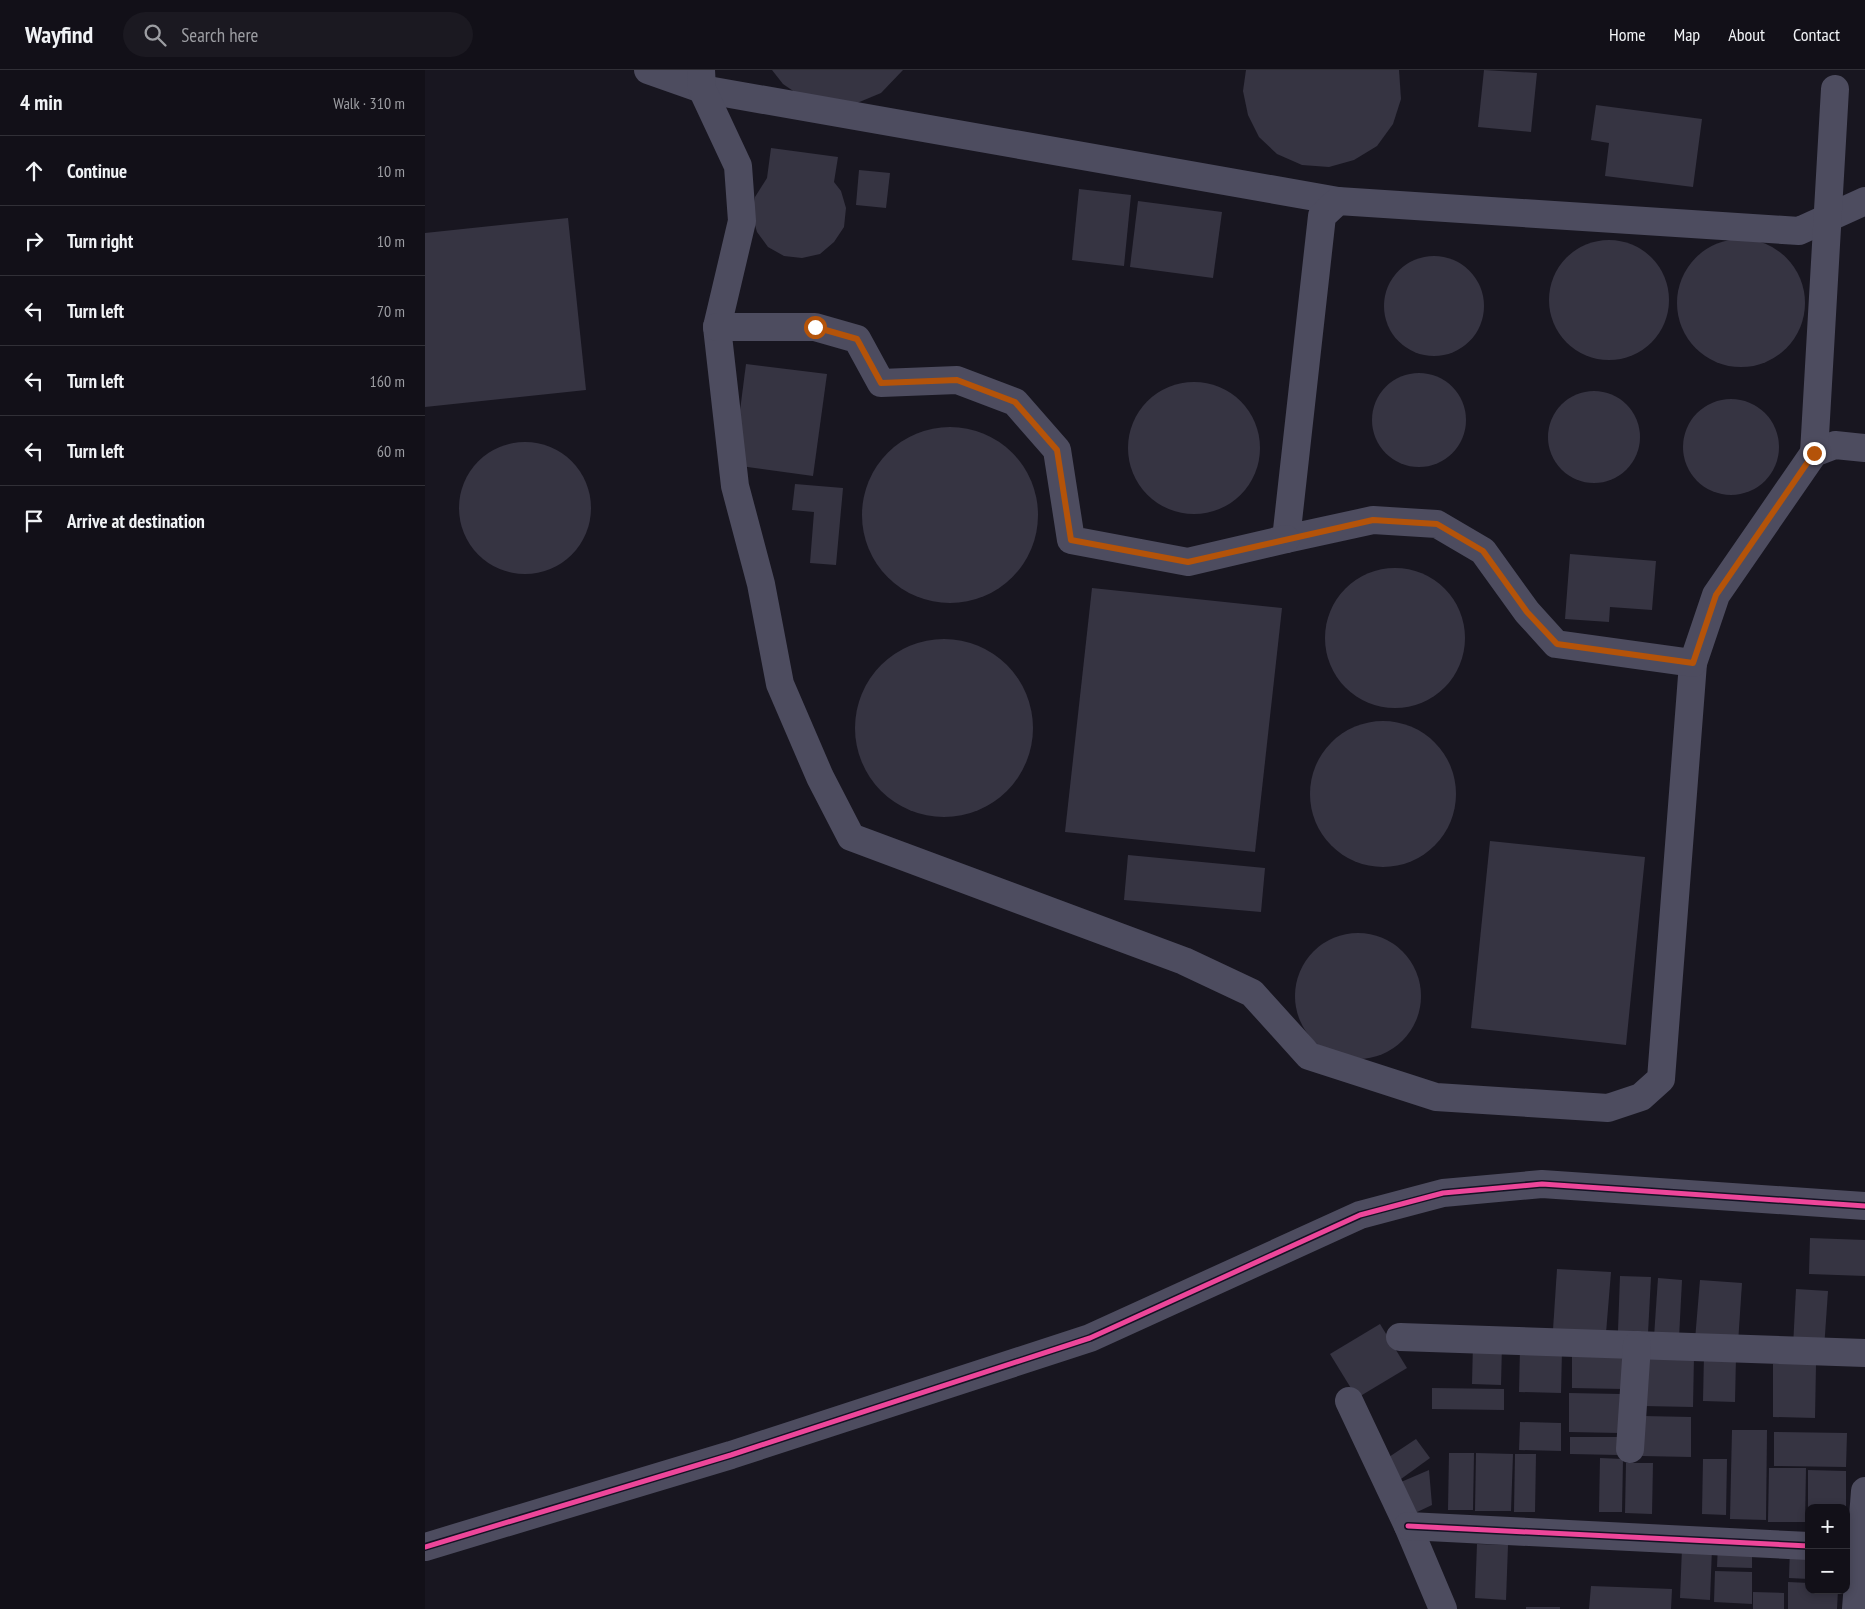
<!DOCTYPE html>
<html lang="en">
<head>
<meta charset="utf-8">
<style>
	body { margin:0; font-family:"PT Sans Narrow",sans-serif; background:#1b1921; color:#f1f3f6 }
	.controls { position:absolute; right:15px; bottom:15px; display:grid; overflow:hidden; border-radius:10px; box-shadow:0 2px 8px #0003 }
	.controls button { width:45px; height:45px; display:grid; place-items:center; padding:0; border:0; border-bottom:1px solid #313037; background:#121018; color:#f1f3f6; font:25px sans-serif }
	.stop { position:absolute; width:15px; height:15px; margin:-11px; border:4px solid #b45309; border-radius:50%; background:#fff }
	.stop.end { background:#b45309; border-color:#fff; box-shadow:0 1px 5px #0008 }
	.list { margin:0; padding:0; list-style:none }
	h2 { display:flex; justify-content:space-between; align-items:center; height:65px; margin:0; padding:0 20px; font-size:21px }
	h2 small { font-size:16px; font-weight:400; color:#9c9da2 }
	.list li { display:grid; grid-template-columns:32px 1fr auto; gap:15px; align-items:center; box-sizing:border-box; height:70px; padding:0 20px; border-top:1px solid #313037 }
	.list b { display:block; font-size:19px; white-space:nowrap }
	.list em { font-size:16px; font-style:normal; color:#9c9da2 }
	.icon { flex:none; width:28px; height:28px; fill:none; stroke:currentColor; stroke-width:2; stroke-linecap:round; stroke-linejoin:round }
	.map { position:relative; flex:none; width:1440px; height:1539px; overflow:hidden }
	header { display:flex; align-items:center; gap:30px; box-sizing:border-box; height:70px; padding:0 25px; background:#121018; border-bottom:1px solid #313037 }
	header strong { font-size:24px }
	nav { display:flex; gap:28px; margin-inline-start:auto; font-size:18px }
	.search { width:350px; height:45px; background:#1b1921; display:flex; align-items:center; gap:12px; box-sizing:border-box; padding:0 18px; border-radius:28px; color:#9c9da2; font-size:19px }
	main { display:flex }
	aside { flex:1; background:#121018 }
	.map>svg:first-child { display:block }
	.building { fill:#363442 }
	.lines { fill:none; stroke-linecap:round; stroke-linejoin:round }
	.minor { stroke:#4d4c5f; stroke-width:28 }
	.cycleway-casing { stroke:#151224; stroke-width:8 }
	.cycleway { stroke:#ed469a; stroke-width:5 }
	.route { stroke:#b45309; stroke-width:6 }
</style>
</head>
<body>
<header>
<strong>Wayfind</strong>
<div class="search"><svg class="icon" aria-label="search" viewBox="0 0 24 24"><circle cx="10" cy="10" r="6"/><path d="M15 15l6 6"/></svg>Search here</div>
<nav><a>Home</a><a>Map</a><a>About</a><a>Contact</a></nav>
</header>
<main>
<aside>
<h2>4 min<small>Walk · 310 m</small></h2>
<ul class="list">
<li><svg class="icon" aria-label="ahead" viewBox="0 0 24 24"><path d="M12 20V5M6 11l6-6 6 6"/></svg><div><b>Continue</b></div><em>10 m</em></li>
<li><svg class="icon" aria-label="right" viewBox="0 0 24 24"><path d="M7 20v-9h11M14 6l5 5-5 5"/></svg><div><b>Turn right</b></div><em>10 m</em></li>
<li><svg class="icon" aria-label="left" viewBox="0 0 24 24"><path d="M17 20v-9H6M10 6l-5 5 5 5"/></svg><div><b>Turn left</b></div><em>70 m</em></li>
<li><svg class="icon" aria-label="left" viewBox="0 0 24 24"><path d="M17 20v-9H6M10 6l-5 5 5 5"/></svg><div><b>Turn left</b></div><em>160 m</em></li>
<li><svg class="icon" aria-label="left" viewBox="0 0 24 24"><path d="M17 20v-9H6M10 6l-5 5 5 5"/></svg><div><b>Turn left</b></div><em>60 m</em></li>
<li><svg class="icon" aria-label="arrive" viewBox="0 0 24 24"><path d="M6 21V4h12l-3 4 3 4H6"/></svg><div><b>Arrive at destination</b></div></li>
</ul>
</aside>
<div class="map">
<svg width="1440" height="1539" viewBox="0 0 1440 1539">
	<rect width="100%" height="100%" fill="#181620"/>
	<g class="building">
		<polygon points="347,0 478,0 456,23 432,33 380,29 358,14"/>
		<polygon points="821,0 974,0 976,29 968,54 952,76 929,90 904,97 877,95 852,84 834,67 823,45 818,21"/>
		<polygon points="1059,0 1112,3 1106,62 1053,57"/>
		<polygon points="1171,35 1277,49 1268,117 1180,106 1184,73 1166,70"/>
		<polygon points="346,78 413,87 409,112 416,121 421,138 419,157 409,172 395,184 377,188 359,186 343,177 332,162 327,145 330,127 342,108"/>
		<polygon points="434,100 465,103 461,138 431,135"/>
		<polygon points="654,119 706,125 699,196 647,190"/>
		<polygon points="713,131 797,142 788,208 705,197"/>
		<polygon points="143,148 161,320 0,337 0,163"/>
		<circle cx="1316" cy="233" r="64"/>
		<circle cx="1184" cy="230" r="60"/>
		<circle cx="1009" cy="236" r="50"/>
		<polygon points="321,294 402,304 388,406 308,395"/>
		<circle cx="994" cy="350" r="47"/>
		<circle cx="769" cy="378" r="66"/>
		<circle cx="1169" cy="367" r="46"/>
		<circle cx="1306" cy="377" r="48"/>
		<circle cx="525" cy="445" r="88"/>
		<circle cx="100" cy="438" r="66"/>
		<polygon points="370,414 418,418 411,495 385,493 389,442 367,440"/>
		<polygon points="1145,484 1231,491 1227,540 1185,537 1184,552 1140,549"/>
		<circle cx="970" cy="568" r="70"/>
		<polygon points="667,518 857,538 830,782 640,762"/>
		<circle cx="519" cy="658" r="89"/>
		<circle cx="958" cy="724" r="73"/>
		<polygon points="1065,771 1220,787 1201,975 1046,958"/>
		<polygon points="703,785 840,798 836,842 699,830"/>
		<circle cx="933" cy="926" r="63"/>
		<polygon points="1385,1168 1440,1170 1440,1206 1384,1204"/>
		<polygon points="1132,1199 1186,1202 1181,1263 1128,1260"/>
		<polygon points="1195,1206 1226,1207 1223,1263 1193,1261"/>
		<polygon points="1233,1208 1257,1210 1254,1268 1229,1267"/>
		<polygon points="1275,1210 1317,1213 1313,1273 1270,1270"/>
		<polygon points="1371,1219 1403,1221 1399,1279 1368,1277"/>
		<polygon points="955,1254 982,1298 932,1328 905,1284"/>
		<polygon points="1048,1273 1077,1274 1076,1315 1047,1314"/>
		<polygon points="1095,1279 1137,1280 1136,1323 1094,1322"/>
		<polygon points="1219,1284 1269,1285 1268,1337 1218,1336"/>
		<polygon points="1147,1285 1199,1286 1198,1319 1147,1318"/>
		<polygon points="1279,1285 1311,1286 1310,1332 1278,1331"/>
		<polygon points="1348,1294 1391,1294 1390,1348 1348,1347"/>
		<polygon points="1007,1318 1079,1319 1079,1340 1007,1339"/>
		<polygon points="1144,1323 1196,1324 1195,1363 1144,1362"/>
		<polygon points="1218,1346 1266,1347 1266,1387 1217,1386"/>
		<polygon points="1095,1352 1136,1353 1136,1381 1094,1380"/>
		<polygon points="1307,1360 1342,1360 1341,1450 1305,1449"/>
		<polygon points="1349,1362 1422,1363 1421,1397 1349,1396"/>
		<polygon points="1145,1367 1194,1367 1194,1385 1145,1384"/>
		<polygon points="991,1369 1005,1388 976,1409 961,1389"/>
		<polygon points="1024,1383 1049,1383 1048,1440 1023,1440"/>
		<polygon points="1051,1383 1088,1384 1086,1441 1050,1441"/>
		<polygon points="1090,1384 1111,1384 1110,1442 1089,1442"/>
		<polygon points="1175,1388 1198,1389 1197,1442 1174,1442"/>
		<polygon points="1278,1389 1302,1389 1301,1445 1277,1444"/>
		<polygon points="1201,1393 1228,1393 1227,1444 1200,1443"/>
		<polygon points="1344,1398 1381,1398 1380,1452 1343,1452"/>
		<polygon points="1004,1400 1007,1435 990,1443 976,1412"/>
		<polygon points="1383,1400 1421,1401 1421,1438 1383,1438"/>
		<polygon points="1293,1473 1327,1475 1327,1498 1292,1497"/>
		<polygon points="1052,1474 1083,1475 1081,1530 1050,1528"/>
		<polygon points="1257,1478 1287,1478 1285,1530 1255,1528"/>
		<polygon points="1365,1478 1384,1479 1384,1509 1364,1508"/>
		<polygon points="1290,1501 1327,1502 1327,1534 1289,1532"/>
		<polygon points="1363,1512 1384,1513 1384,1520 1413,1520 1412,1539 1363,1539"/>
		<polygon points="1166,1516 1247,1519 1246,1539 1164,1539"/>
		<polygon points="1328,1522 1359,1523 1359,1539 1328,1539"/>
		<rect x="1101" y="1537" width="34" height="2"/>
	</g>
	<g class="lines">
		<g class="minor">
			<polyline points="223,0 277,19 913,131"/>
			<polyline points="276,0 277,19 313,96 317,151 292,257 310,416 336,514 355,614 395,707 426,767 759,891 827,923 884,986 1011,1027 1183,1038 1216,1027 1236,1009 1268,593"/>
			<polyline points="1440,131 1374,161 913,131 897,146 861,469 948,450 1012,454 1058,481 1102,542 1131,574 1268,593 1291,525 1389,383 1410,375 1440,378"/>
			<polyline points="292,257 390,257 432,269 456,313 532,310 590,332 632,380 646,470 763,492 861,469"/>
			<polyline points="1389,383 1410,19"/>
			<polyline points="975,1267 1440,1283"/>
			<polyline points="924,1331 983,1456 1018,1539"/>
			<polyline points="1205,1379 1212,1275"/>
			<polyline points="983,1456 1384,1476"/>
			<polyline points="0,1477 306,1385 665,1268 935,1145 1018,1123 1117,1114 1440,1136"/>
			<polyline points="1431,1539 1440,1421"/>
		</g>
		<defs>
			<g id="cycleway">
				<polyline points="983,1456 1384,1476"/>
				<polyline points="0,1477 306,1385 665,1268 935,1145 1018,1123 1117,1114 1440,1136"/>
			</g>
		</defs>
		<use href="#cycleway" class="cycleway-casing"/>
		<use href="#cycleway" class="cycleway"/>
	</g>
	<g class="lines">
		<polyline class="route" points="390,257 432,269 456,313 532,310 590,332 632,380 646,470 763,492 948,450 1012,454 1058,481 1102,542 1132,574 1268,593 1291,525 1389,383"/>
	</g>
</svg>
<div class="controls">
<button>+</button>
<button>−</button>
</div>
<div class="stop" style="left:390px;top:257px"></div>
<div class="stop end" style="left:1389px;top:383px"></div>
</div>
</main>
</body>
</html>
